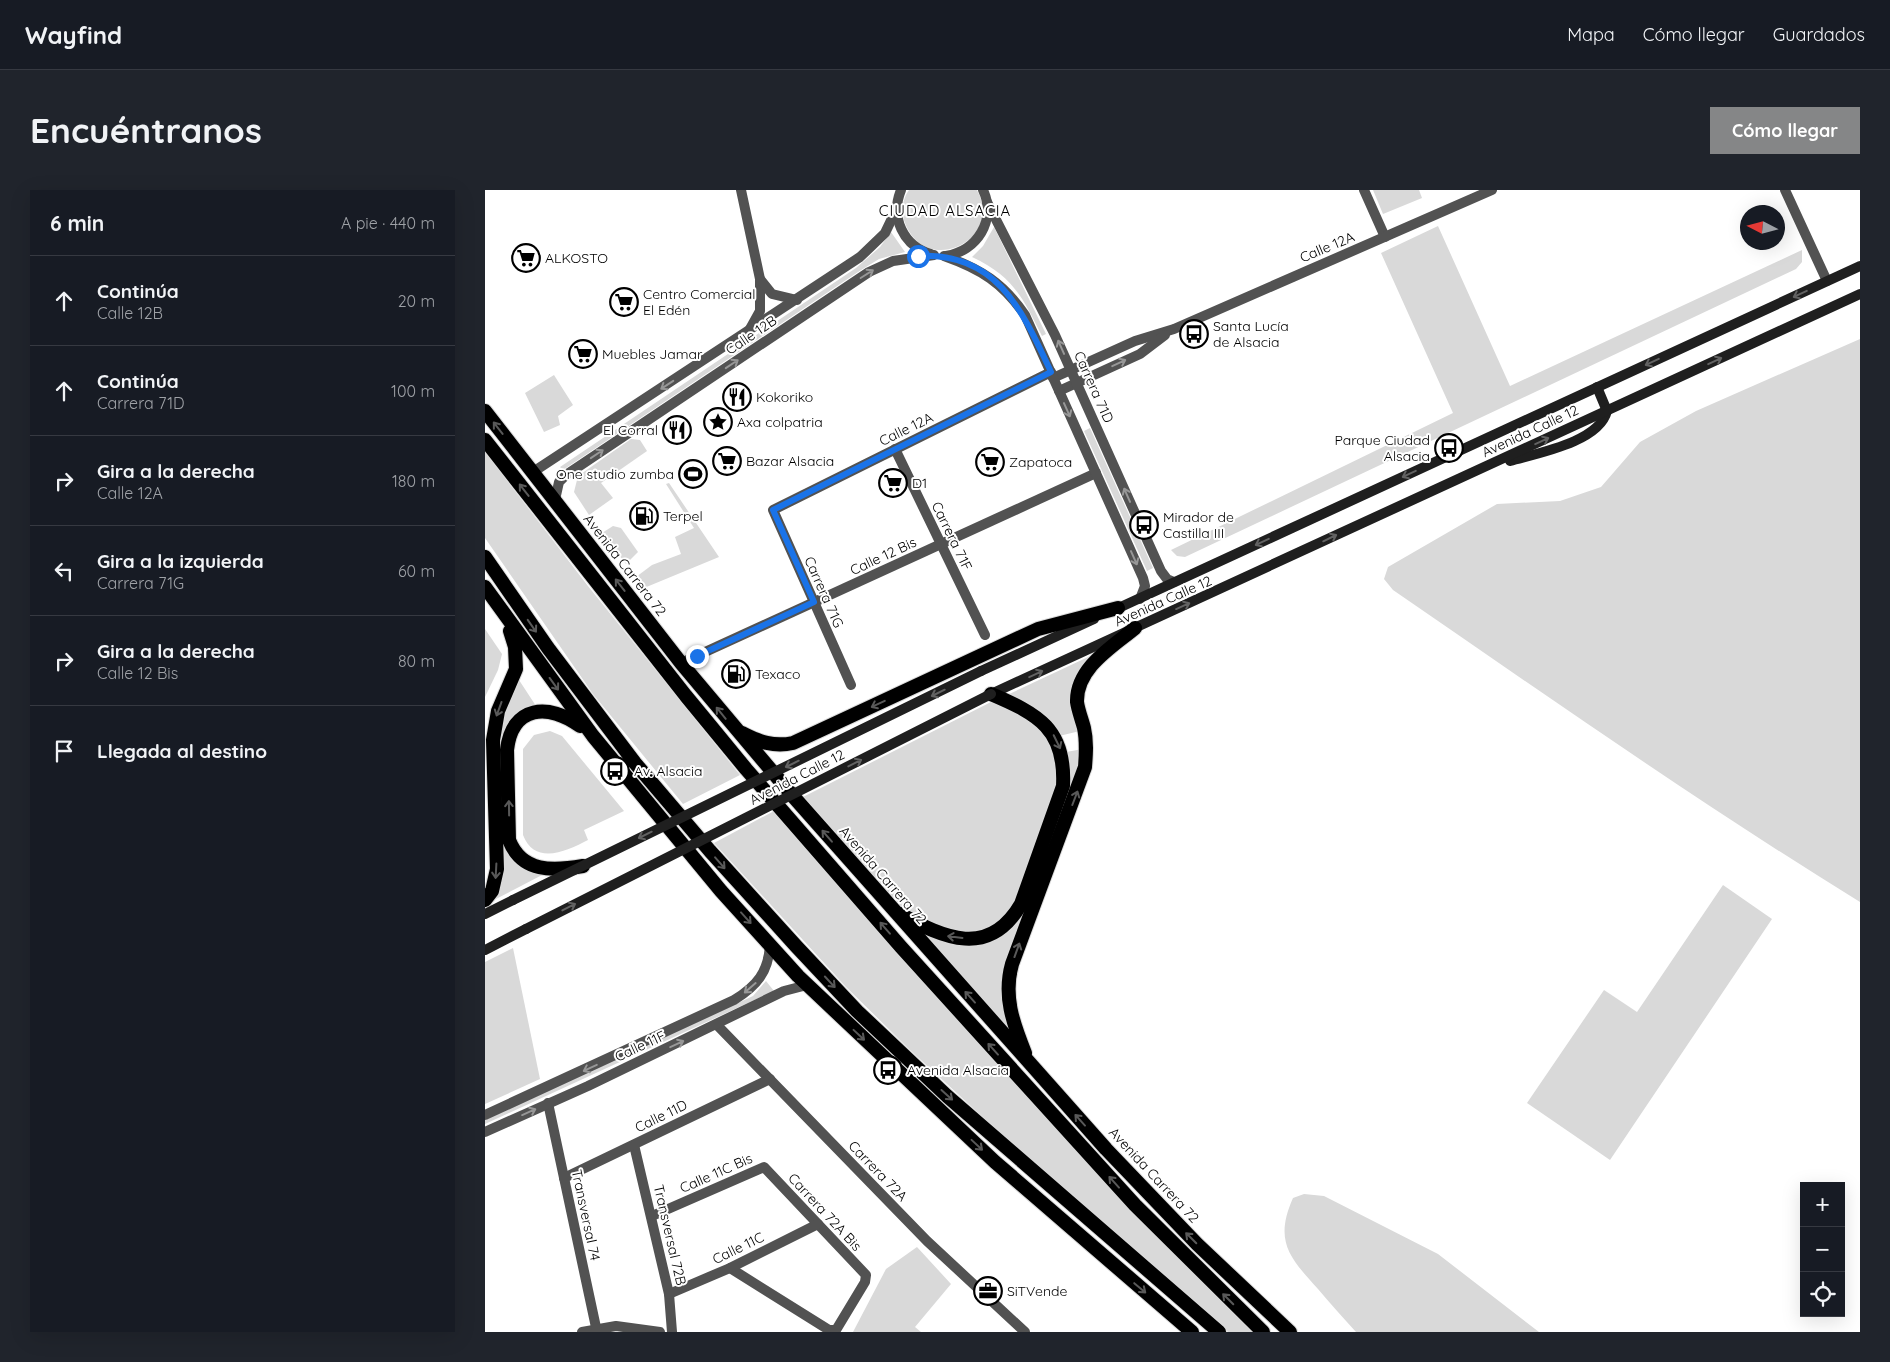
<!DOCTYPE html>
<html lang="es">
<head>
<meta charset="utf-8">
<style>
	body { margin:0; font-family:Quicksand,sans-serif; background:#20242c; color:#f1f3f6 }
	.controls { position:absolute; right:15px; bottom:15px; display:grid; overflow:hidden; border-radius:0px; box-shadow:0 5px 20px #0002 }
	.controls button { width:45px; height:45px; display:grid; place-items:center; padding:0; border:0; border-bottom:1px solid #363941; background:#171b24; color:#f1f3f6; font:25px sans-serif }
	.compass { position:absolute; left:1255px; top:15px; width:45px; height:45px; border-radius:50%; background:#171b24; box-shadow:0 5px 20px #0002; rotate:276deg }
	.stop { position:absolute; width:15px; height:15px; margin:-11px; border:4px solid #1a73e8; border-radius:50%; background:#fff }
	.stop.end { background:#1a73e8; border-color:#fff; box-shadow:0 1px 5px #0008 }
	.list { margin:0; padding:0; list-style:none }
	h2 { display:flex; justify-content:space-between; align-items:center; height:65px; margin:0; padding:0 20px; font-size:21px }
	h2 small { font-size:16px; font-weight:400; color:#9ea1a6 }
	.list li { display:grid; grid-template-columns:32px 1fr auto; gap:15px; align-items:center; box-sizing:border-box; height:90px; padding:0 20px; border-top:1px solid #363941 }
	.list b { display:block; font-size:19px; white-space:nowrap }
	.list p { margin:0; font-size:16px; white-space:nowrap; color:#9ea1a6 }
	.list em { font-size:16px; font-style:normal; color:#9ea1a6 }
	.icon { flex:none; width:28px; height:28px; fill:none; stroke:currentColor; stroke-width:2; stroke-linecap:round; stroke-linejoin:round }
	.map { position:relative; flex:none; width:1375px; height:1142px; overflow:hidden; border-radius:0px }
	header { display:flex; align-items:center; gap:30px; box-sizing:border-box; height:70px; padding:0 25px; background:#171b24; border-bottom:1px solid #363941 }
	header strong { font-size:24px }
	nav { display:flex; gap:28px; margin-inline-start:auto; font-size:18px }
	.intro { display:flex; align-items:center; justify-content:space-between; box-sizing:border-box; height:120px; padding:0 30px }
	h1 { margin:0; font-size:35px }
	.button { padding:12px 22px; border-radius:0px; background:#858687; color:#fff; font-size:18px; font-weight:700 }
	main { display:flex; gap:30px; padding:0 30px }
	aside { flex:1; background:#171b24; border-radius:0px; box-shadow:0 5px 20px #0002 }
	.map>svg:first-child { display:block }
	.green { fill:#d9d9d9 }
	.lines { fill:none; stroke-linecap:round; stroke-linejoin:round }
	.trunk-casing { stroke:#dbdbdb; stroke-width:16 }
	.minor { stroke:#525252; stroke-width:10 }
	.tertiary { stroke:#525252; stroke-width:10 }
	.secondary { stroke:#1f1f1f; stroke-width:10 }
	.trunk { stroke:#000; stroke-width:14 }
	.secondary-bridge { stroke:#1f1f1f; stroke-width:10 }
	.oneway { stroke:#979797 }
	.oneway2 { stroke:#626262 }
	.oneway3 { stroke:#595959 }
	.route { stroke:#1a73e8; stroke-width:6 }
	.labels { text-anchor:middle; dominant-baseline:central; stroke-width:4; stroke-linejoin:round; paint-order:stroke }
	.street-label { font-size:14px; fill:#000; stroke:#fff }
	.poi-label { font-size:14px; fill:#000; stroke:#fff; text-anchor:start }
	.neighbourhood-label { font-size:15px; letter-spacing:1px; fill:#000; stroke:#fff }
</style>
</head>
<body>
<header>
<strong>Wayfind</strong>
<nav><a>Mapa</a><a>Cómo llegar</a><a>Guardados</a></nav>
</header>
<div class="intro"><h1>Encuéntranos</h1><a class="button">Cómo llegar</a></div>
<main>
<aside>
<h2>6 min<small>A pie · 440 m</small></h2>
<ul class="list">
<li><svg class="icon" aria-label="ahead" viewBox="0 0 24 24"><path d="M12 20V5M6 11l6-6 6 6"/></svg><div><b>Continúa</b><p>Calle 12B</p></div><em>20 m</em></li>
<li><svg class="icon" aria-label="ahead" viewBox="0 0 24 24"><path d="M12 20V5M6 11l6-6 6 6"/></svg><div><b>Continúa</b><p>Carrera 71D</p></div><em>100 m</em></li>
<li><svg class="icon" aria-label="right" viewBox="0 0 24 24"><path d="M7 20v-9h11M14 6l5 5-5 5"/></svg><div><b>Gira a la derecha</b><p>Calle 12A</p></div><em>180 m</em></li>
<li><svg class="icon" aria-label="left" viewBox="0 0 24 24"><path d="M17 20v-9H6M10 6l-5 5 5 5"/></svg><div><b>Gira a la izquierda</b><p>Carrera 71G</p></div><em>60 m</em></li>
<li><svg class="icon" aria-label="right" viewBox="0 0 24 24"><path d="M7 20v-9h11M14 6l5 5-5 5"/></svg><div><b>Gira a la derecha</b><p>Calle 12 Bis</p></div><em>80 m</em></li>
<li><svg class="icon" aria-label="arrive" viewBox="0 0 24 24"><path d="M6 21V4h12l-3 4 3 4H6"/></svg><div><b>Llegada al destino</b></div></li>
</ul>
</aside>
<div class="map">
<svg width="1375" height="1142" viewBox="0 0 1375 1142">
	<rect width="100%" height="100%" fill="#fff"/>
	<g class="green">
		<path d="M424,0H492C520,50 441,88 420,33C416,23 417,9 424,0Z"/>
		<polygon points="888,0 934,0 937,8 898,24"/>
		<polygon points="953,36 1025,196 1317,60 1317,72 1311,79 700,367 692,366 686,360 968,223 896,63"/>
		<path d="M509,37L561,144L557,146C537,107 529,87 487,67L498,56Z"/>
		<polygon points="406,42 420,62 394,69 373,82 78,280 75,277 371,78 395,57"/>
		<path d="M1375,149V712C1216,614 1062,506 908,400L899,389L903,377L1012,314L1075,311L1116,297L1155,252L1211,221Z"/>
		<polygon points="69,185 88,215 73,226 75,235 59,242 40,203"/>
		<polygon points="605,238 668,378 662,381 599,241"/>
		<polygon points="146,249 155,250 162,261 116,293 128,308 104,325 89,302 93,286"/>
		<polygon points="0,262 103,396 255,585 198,614 108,504 0,348"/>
		<polygon points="184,293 234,367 159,398 151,387 167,375 196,364 190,347 209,338 181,294"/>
		<polygon points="128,336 136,338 153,362 141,374 117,343"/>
		<polygon points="0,439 17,464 13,480 0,507"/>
		<polygon points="616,461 598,479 595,541 574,546 520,506"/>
		<path d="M34,490L51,516L29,530L20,651L59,684L9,710C29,677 10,589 14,548C16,527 26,509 34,490Z"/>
		<polygon points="510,510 546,527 568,551 574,595 526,722 499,742 471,744 416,719 318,607"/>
		<path d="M65,541L77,546L139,621L99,640L103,650C82,661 50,676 38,645V559L49,545Z"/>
		<polygon points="598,559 596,578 525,767 528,846 431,737 486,753 539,716 581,562"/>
		<polygon points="289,621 419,771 593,959 771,1142 743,1142 514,942 424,859 361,797 229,653"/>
		<polygon points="1238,695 1287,729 1125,970 1042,913 1119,800 1152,822"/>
		<polygon points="28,758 55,889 0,914 0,772"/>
		<polygon points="281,791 289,801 0,934 0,930 268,806"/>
		<path d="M819,1004L839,1006L953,1064L1054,1142H871C858,1128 845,1113 833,1099C804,1067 789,1051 808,1008Z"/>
		<polygon points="432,1057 466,1094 430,1137 436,1142 368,1142 401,1079"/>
	</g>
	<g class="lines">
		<defs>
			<g id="trunk">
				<polyline points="0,221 196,473 307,605 621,959 712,1054 805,1142"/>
				<polyline points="0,250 201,506 261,579 416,757 650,1015 778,1142"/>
				<polyline points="0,367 63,458 150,573 225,661 311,756 372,821 462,906 734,1142"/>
				<polyline points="0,397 108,546 236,701 313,786 510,972 707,1142"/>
				<path d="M95,536C64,513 27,515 22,560L24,650C37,683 68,681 98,676"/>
				<path d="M257,543C274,552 289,557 308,553L553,439L633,418"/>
				<polyline points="0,710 7,701 12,679 8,550 13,521 31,479 30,457 25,441"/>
				<path d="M415,724C459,748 504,769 536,714L578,596C581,539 553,524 506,504"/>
				<path d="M540,863C528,833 518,806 527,774L600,577C601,564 602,551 599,538C597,530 593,520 592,512C591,478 627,457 650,438"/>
			</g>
		</defs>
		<use href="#trunk" class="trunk-casing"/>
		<g class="minor">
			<polyline points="256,0 275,89 275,121 265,139"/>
			<polyline points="879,0 900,47"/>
			<polyline points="1300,0 1342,91"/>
			<polyline points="275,89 287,104 312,110"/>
			<polyline points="568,188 650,151 689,139 1007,0"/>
			<polyline points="574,201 655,164 680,145"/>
			<polyline points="410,259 500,445"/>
			<polyline points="196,473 611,283"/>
			<polyline points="366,495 288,320 566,182"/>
			<polyline points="232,835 442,1051 540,1142"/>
			<polyline points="149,955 184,1104 187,1142"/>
			<polyline points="79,988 285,889"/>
			<polyline points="167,1026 279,977 381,1085 380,1092 351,1140 344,1140 245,1078"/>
			<polyline points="184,1104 245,1078 333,1034"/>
			<polyline points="97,1142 131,1136 175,1142"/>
		</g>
		<g class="tertiary">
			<path d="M416,0C405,27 418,56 446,64"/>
			<polyline points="502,12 570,145 676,381 682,389 689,392"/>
			<path d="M459,66C496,79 518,93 540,125L658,388L660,396L655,409"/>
			<path d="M461,66C492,61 512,30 498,0"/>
			<polyline points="48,282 375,67 400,43 412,18"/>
			<polyline points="70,310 74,292 81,285 384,82 408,71 449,65"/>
			<polyline points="63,913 112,1142"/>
			<path d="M0,925L249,810C272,796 283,782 285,756"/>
			<polyline points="0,942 103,896 299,801 322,795"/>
		</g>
		<g class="secondary">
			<path d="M1025,271C1053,263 1114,252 1122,221L1112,197"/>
			<polyline points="627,421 1375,76"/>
			<polyline points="496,481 609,429"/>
			<polyline points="506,504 1375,104"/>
			<polyline points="0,724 28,710"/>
			<polyline points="0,760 41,739"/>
		</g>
		<use href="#trunk" class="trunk"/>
		<g class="secondary-bridge">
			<polyline points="28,710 496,481"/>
			<polyline points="41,739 506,504"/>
		</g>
	</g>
	<defs><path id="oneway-shaft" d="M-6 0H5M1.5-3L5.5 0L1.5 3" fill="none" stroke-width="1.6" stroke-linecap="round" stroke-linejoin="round" transform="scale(1.25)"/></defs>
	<g class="oneway">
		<use href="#oneway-shaft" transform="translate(382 84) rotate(-32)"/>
		<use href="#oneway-shaft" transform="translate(576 157) rotate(-114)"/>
		<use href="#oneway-shaft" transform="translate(634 173) rotate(-25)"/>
		<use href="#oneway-shaft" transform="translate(247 174) rotate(-34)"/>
		<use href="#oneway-shaft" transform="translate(182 195) rotate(147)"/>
		<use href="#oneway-shaft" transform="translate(582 220) rotate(66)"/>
		<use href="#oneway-shaft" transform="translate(112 264) rotate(-34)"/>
		<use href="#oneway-shaft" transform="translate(642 305) rotate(-114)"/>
		<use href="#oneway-shaft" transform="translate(649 368) rotate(66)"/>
		<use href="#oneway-shaft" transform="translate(265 798) rotate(139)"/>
		<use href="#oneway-shaft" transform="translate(192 854) rotate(-25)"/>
		<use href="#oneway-shaft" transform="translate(105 878) rotate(155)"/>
		<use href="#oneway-shaft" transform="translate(44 922) rotate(-24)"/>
	</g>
	<g class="oneway2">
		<use href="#oneway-shaft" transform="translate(1315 104) rotate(155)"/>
		<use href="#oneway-shaft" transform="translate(1230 171) rotate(-25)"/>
		<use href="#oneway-shaft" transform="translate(1167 172) rotate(155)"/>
		<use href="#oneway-shaft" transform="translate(1057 251) rotate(-25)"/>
		<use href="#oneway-shaft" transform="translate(924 284) rotate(155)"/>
		<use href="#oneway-shaft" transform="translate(845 348) rotate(-26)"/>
		<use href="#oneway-shaft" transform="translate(777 352) rotate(155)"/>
		<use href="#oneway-shaft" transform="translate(698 416) rotate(-24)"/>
		<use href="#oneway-shaft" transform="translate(551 484) rotate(-25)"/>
		<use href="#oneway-shaft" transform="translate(453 503) rotate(154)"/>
		<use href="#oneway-shaft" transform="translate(370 573) rotate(-27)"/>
		<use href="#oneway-shaft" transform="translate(307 574) rotate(154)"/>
		<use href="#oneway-shaft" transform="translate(160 645) rotate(154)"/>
		<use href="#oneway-shaft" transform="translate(84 717) rotate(-27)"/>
	</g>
	<g class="oneway3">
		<use href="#oneway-shaft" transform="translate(13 238) rotate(-128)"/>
		<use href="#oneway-shaft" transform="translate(39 300) rotate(-128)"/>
		<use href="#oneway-shaft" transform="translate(135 395) rotate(-128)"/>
		<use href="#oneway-shaft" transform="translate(47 436) rotate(55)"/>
		<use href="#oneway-shaft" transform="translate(69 494) rotate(54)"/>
		<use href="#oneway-shaft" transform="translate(393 514) rotate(155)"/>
		<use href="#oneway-shaft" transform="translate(14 519) rotate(110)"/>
		<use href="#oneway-shaft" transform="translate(236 523) rotate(-129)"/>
		<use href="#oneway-shaft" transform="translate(572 552) rotate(64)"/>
		<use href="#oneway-shaft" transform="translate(590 608) rotate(-69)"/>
		<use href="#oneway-shaft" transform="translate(24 618) rotate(-91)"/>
		<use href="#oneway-shaft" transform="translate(342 646) rotate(-131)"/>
		<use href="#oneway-shaft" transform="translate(235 673) rotate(49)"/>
		<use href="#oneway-shaft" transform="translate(11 681) rotate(93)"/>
		<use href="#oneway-shaft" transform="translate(261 728) rotate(48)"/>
		<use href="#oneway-shaft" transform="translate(400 738) rotate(-131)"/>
		<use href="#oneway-shaft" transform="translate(470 747) rotate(-173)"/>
		<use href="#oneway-shaft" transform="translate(532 760) rotate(-70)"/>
		<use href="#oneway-shaft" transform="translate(345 792) rotate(47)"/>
		<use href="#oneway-shaft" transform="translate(485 807) rotate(-132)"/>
		<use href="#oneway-shaft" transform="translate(374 845) rotate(43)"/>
		<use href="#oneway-shaft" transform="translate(508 859) rotate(-132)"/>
		<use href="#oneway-shaft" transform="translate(462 905) rotate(42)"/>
		<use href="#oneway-shaft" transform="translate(595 930) rotate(-132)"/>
		<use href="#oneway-shaft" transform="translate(492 955) rotate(43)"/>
		<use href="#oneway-shaft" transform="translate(629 992) rotate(-132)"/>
		<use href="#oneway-shaft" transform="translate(706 1048) rotate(-135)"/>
		<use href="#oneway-shaft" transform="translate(655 1098) rotate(40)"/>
		<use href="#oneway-shaft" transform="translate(743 1109) rotate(-135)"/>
	</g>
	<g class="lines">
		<path class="route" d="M212,466L329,412L288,320L566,182C537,120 512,62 433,66"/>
	</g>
	<defs>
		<symbol id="supermarket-ring" viewBox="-11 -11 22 22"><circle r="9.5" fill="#fff" stroke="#000" stroke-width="1.5"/><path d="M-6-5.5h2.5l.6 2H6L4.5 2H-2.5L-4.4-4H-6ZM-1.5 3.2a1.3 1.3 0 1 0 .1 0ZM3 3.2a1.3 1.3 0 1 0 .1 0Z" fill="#000"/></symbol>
		<symbol id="bus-ring" viewBox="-11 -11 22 22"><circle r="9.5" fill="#fff" stroke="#000" stroke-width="1.5"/><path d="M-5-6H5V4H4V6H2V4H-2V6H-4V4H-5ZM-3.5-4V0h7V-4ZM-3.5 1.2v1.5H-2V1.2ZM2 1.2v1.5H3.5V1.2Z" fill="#000"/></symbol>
		<symbol id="restaurant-ring" viewBox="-11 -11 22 22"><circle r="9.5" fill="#fff" stroke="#000" stroke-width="1.5"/><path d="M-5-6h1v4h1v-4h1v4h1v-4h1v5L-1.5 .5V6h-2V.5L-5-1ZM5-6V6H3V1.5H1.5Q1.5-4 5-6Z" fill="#000"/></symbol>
		<symbol id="sight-ring" viewBox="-11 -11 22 22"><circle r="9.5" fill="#fff" stroke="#000" stroke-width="1.5"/><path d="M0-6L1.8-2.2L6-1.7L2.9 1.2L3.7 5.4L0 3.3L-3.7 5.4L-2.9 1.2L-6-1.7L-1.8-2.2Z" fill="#000"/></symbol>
		<symbol id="stadium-ring" viewBox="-11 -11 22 22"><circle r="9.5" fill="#fff" stroke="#000" stroke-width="1.5"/><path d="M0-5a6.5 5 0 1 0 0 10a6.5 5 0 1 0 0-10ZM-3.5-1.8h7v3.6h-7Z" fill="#000"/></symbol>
		<symbol id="fuel-ring" viewBox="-11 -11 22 22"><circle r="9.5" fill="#fff" stroke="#000" stroke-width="1.5"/><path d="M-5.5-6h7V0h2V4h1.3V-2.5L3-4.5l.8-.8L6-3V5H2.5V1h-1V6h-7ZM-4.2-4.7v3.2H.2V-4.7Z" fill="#000"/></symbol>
		<symbol id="office-ring" viewBox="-11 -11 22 22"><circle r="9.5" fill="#fff" stroke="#000" stroke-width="1.5"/><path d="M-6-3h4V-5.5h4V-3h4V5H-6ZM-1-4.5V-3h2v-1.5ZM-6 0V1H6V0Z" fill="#000"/></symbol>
	</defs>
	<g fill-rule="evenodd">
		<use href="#supermarket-ring" x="25" y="52" width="32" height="32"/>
		<use href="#supermarket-ring" x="123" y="96" width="32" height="32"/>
		<use href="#bus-ring" x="693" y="128" width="32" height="32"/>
		<use href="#supermarket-ring" x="82" y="148" width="32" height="32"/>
		<use href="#restaurant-ring" x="236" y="191" width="32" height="32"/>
		<use href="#sight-ring" x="217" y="216" width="32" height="32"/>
		<use href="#restaurant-ring" x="176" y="224" width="32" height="32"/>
		<use href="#bus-ring" x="948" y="242" width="32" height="32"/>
		<use href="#supermarket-ring" x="226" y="255" width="32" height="32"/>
		<use href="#supermarket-ring" x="489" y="256" width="32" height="32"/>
		<use href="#stadium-ring" x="192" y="268" width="32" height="32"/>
		<use href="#supermarket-ring" x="392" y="277" width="32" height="32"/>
		<use href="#fuel-ring" x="143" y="310" width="32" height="32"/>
		<use href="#bus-ring" x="643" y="319" width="32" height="32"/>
		<use href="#fuel-ring" x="235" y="468" width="32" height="32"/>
		<use href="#bus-ring" x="114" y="565" width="32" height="32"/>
		<use href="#bus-ring" x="387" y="864" width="32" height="32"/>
		<use href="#office-ring" x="487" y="1085" width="32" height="32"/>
	</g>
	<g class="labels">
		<g class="street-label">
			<text transform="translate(842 57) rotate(-23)">Calle 12A</text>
			<text transform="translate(266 145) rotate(-34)">Calle 12B</text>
			<text transform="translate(609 197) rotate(66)">Carrera 71D</text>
			<text transform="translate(421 239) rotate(-26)">Calle 12A</text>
			<text transform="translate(1045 241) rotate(-25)">Avenida Calle 12</text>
			<text transform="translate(467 346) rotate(64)">Carrera 71F</text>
			<text transform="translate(398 366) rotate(-25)">Calle 12 Bis</text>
			<text transform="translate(140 375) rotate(52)">Avenida Carrera 72</text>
			<text transform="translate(339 402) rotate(66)">Carrera 71G</text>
			<text transform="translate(678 411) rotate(-24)">Avenida Calle 12</text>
			<text transform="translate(312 587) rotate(-27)">Avenida Calle 12</text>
			<text transform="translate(398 685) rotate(49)">Avenida Carrera 72</text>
			<text transform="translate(155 856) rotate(-25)">Calle 11F</text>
			<text transform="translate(176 926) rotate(-26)">Calle 11D</text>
			<text transform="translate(393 981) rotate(46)">Carrera 72A</text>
			<text transform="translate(231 983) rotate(-24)">Calle 11C Bis</text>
			<text transform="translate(669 985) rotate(47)">Avenida Carrera 72</text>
			<text transform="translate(340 1022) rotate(47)">Carrera 72A Bis</text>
			<text transform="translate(101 1025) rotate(78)">Transversal 74</text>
			<text transform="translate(185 1045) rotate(77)">Transversal 72B</text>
			<text transform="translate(253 1058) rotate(-26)">Calle 11C</text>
		</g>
		<g class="poi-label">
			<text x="60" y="68">ALKOSTO</text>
			<text x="158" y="104">Centro Comercial<tspan x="158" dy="16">El Edén</tspan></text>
			<text x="728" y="136">Santa Lucía<tspan x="728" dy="16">de Alsacia</tspan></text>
			<text x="117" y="164">Muebles Jamar</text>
			<text x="271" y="207">Kokoriko</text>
			<text x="252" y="232">Axa colpatria</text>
			<text x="173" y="240" text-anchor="end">El Corral</text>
			<text x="945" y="250" text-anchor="end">Parque Ciudad<tspan x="945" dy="16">Alsacia</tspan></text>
			<text x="261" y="271">Bazar Alsacia</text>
			<text x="524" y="272">Zapatoca</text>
			<text x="189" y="284" text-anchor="end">One studio zumba</text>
			<text x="427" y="293">D1</text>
			<text x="178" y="326">Terpel</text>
			<text x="678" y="327">Mirador de<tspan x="678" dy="16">Castilla III</tspan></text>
			<text x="270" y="484">Texaco</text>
			<text x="149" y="581">Av. Alsacia</text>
			<text x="422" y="880">Avenida Alsacia</text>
			<text x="522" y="1101">SiTVende</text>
		</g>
		<g class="neighbourhood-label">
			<text x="460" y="20">CIUDAD ALSACIA</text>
		</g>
	</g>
</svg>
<div class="controls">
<button>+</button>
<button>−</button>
<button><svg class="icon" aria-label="locate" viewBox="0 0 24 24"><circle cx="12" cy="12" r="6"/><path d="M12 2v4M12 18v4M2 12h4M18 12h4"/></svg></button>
</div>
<svg class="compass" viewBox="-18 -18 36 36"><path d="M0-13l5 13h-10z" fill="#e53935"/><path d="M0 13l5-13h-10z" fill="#9ea1a6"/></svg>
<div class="stop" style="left:433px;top:66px"></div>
<div class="stop end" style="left:212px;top:466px"></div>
</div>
</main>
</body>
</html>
